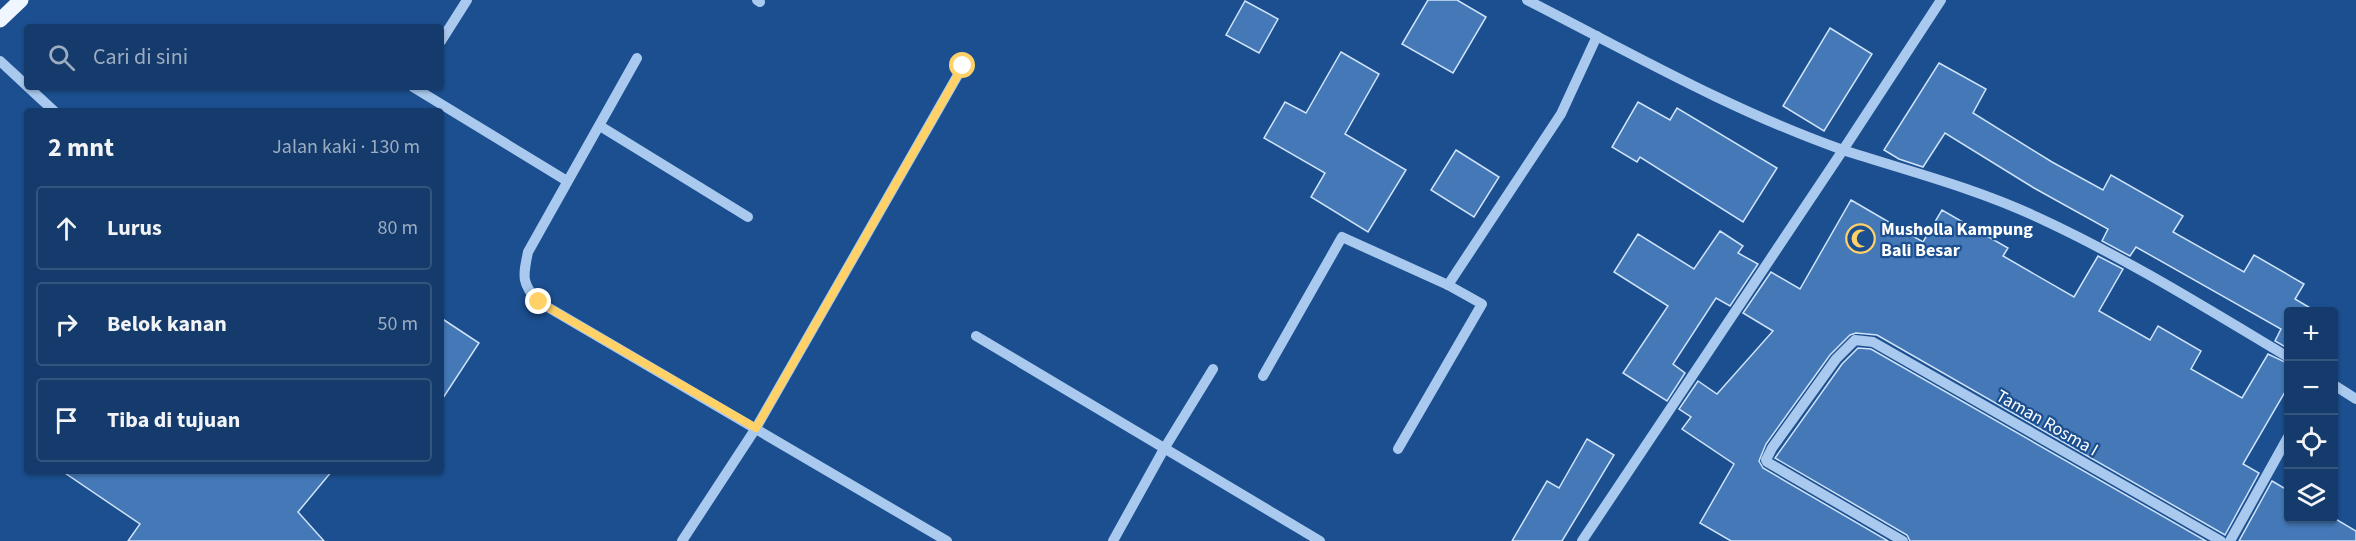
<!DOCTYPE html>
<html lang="id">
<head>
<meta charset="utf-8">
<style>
	body { margin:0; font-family:"Source Sans 3",sans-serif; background:#1d4271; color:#f1f3f6 }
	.controls { position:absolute; right:18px; bottom:18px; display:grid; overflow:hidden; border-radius:6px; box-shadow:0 2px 4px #0004 }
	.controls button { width:54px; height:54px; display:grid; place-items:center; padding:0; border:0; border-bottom:2px solid #33557e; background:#143b6b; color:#f1f3f6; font:30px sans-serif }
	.stop { position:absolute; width:18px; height:18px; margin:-14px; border:4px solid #ffd166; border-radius:50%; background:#fff }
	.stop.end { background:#ffd166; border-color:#fff; box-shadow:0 2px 6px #0008 }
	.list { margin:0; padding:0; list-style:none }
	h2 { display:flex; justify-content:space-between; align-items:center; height:78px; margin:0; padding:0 24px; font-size:26px }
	h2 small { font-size:20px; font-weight:400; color:#9dadc1 }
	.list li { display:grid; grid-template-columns:39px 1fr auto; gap:18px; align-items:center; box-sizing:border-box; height:84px; margin:0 12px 12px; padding:0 12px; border:2px solid #33557e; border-radius:6px }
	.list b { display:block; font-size:22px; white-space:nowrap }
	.list em { font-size:20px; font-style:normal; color:#9dadc1 }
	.icon { flex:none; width:33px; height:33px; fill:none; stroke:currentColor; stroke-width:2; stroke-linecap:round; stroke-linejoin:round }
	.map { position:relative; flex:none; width:2356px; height:541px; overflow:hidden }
	.search { position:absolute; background:#143b6b; box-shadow:0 2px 4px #0004; left:24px; top:24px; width:420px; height:66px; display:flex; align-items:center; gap:15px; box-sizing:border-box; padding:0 21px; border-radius:6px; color:#9dadc1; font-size:22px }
	.panel { position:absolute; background:#143b6b; box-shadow:0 2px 4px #0004; left:24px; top:108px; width:420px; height:366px; border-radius:6px }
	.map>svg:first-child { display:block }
	.building { fill:#4478b7; stroke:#cfe3fa; stroke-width:1.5 }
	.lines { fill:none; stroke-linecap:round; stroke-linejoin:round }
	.minor { stroke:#a9c9ee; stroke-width:10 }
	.major { stroke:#f0f6ff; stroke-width:15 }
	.route { stroke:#ffd166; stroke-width:8 }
	.labels { text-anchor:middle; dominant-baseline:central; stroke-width:4.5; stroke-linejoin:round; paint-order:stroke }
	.poi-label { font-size:18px; font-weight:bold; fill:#fff; stroke:#1b4f8f; text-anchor:start }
	.street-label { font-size:18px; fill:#fff; stroke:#1b4f8f }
</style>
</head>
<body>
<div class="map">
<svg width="2356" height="541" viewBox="0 0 2356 541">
	<rect width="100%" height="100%" fill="#1b4f8f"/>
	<g class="building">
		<polygon points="1428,0 1457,0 1486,17 1453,73 1402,44"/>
		<polygon points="1245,1 1278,19 1259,53 1226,35"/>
		<polygon points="1830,28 1872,54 1824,131 1783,106"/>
		<polygon points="1341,52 1379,74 1345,134 1406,170 1368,232 1311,197 1325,173 1264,138 1285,102 1306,113"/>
		<polygon points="1939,63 1986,89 1973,113 2052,162 2103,190 2111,175 2183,216 2173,232 2244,272 2254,255 2304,284 2295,299 2317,312 2289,312 2289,349 2275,341 2281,329 2136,247 2130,256 2102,241 2108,229 2034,188 1945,133 1923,167 1899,159 1884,150"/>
		<polygon points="1638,102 1670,120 1677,108 1777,168 1743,222 1640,157 1637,162 1612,147"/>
		<polygon points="1456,150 1499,177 1474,217 1431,190"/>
		<polygon points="1851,200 1923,242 1942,210 2008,248 2003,256 2074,297 2098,256 2123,269 2099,311 2150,340 2158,326 2201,351 2191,369 2242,398 2268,354 2289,364 2289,385 2243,464 2259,473 2225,535 1877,335 1856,333 1850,335 1830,355 1766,444 1759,461 1763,468 1888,541 1731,541 1700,523 1734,464 1682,429 1691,417 1679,409 1698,381 1717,394 1773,331 1743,313 1771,272 1800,289"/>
		<polygon points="1720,231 1743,246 1738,253 1758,264 1730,306 1716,298 1673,364 1685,373 1667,401 1623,373 1668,306 1614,272 1638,234 1694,269"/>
		<polygon points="441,318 479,343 441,401"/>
		<polygon points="1858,348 1871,349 2206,541 1910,541 1907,535 1775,458 1842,364"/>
		<polygon points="1587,439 1614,455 1562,541 1512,541 1547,481 1559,488"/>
		<polygon points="62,471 332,471 298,512 324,541 128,541 140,524"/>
		<polygon points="2272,481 2289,491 2289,519 2334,518 2356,531 2356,541 2239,541"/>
	</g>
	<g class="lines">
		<g class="minor">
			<polyline points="757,0 760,2"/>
			<path d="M1527,0C1631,53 1732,111 1843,150L1941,0"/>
			<polyline points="441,41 467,0"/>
			<path d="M637,58L528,252C523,276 521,284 539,302L947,541"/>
			<polyline points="0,61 27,86"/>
			<polyline points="28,87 54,111"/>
			<polyline points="413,87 567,181"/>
			<polyline points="600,126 748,217"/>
			<polyline points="1448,285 1561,114 1597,36"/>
			<polyline points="976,336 1320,541"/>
			<polyline points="1263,376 1342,237 1448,285 1482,304 1398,449"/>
			<polyline points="2334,385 2356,399"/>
			<polyline points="682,541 756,428 963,66"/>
			<polyline points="1113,541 1164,449 1213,369"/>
			<path d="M1582,541L1843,150C1908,171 1975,188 2037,217C2124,257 2206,308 2288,357"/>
			<polyline points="1903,541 1767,462 1766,460 1772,448 1836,359 1855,340 1873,342 2221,541"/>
			<polyline points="2230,541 2288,437"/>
		</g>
		<polyline class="major" points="0,20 21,0"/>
	</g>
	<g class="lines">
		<polyline class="route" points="539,302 756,428 963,66"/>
	</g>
	<defs>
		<symbol id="mosque-ring" viewBox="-11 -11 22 22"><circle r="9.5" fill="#1b4f8f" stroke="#ffd166" stroke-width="1.5"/><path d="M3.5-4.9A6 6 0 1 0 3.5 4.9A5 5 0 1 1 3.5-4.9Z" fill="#ffd166"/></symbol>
	</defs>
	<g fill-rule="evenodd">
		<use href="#mosque-ring" x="1844" y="222" width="33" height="33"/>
	</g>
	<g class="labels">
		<g class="poi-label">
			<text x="1881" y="229">Musholla Kampung<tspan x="1881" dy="21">Bali Besar</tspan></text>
		</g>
		<g class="street-label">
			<text transform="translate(2047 423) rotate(30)">Taman Rosma I</text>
		</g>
	</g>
</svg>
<div class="controls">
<button>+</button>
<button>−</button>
<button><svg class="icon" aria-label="locate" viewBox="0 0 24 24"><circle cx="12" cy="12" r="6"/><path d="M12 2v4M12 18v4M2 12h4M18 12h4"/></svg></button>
<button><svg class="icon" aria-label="layers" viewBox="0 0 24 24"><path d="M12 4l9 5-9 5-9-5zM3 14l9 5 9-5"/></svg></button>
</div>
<div class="stop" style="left:963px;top:66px"></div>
<div class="stop end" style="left:539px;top:302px"></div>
<div class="search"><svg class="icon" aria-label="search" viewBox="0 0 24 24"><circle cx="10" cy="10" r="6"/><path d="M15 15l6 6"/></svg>Cari di sini</div>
<section class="panel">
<h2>2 mnt<small>Jalan kaki · 130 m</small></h2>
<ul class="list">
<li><svg class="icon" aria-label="ahead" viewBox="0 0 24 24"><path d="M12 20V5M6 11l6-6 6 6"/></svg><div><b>Lurus</b></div><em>80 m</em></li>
<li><svg class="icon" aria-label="right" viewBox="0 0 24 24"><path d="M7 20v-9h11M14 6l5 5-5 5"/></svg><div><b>Belok kanan</b></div><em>50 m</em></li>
<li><svg class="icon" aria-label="arrive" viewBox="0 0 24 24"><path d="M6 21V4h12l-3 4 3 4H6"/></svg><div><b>Tiba di tujuan</b></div></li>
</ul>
</section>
</div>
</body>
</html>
